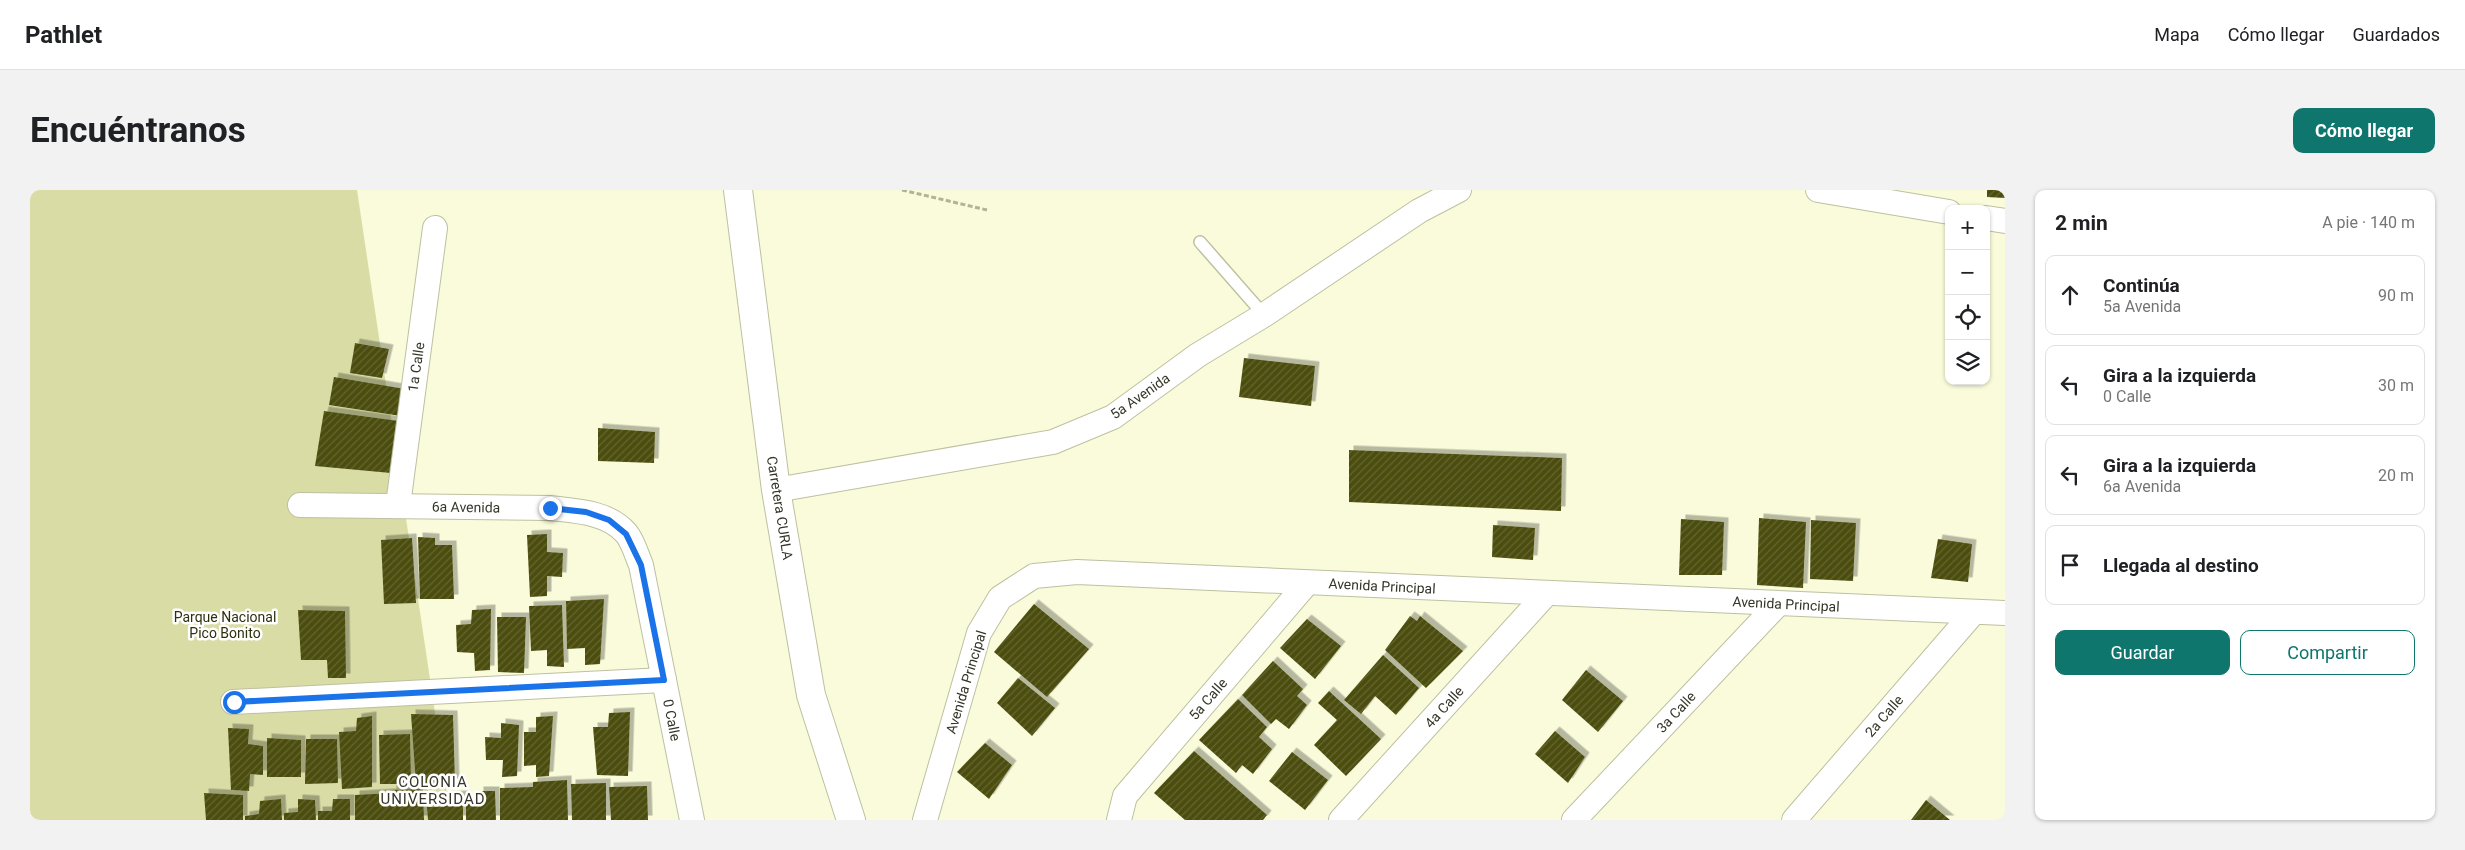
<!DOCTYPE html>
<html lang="es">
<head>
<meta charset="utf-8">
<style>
	body { margin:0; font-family:Roboto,sans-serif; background:#f2f2f2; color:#202124 }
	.controls { position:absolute; right:15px; top:15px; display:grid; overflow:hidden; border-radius:10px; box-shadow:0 1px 4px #0004 }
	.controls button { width:45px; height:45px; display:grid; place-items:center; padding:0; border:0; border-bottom:1px solid #e0e0e0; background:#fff; color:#202124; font:25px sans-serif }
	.stop { position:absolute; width:15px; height:15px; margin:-11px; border:4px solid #1a73e8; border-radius:50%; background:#fff }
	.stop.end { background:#1a73e8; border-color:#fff; box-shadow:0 1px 5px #0008 }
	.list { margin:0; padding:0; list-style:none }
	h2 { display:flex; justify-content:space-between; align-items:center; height:65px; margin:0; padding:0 20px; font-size:21px }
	h2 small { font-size:16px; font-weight:400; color:#757577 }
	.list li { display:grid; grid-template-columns:32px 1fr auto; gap:15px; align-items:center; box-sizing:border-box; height:80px; margin:0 10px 10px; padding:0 10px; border:1px solid #e0e0e0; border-radius:10px }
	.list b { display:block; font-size:19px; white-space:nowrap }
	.list p { margin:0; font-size:16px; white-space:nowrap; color:#757577 }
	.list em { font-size:16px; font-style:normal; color:#757577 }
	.actions { display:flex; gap:10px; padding:15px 20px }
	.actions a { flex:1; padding:11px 0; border:1px solid #0f766e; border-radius:10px; text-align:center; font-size:18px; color:#0f766e }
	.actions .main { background:#0f766e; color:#fff }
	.icon { flex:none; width:28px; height:28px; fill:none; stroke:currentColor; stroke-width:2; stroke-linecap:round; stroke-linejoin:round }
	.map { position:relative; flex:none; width:1975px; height:630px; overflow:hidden; border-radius:10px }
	header { display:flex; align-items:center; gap:30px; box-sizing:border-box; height:70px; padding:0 25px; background:#fff; border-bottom:1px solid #e0e0e0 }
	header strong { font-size:24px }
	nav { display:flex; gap:28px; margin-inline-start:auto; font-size:18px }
	.intro { display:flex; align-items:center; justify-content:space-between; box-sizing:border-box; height:120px; padding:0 30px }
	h1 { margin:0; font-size:35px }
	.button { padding:12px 22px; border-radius:10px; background:#0f766e; color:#fff; font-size:18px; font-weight:700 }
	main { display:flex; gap:30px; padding:0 30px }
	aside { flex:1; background:#fff; border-radius:10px; box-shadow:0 1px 4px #0004 }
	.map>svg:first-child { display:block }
	.park { fill:#d9dca5 }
	.building { fill:url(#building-hatch); filter:url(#shadow) }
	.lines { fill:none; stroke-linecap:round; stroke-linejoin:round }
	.lane-casing { stroke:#bec0a0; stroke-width:14 }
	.street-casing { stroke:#bec0a0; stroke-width:26 }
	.secondary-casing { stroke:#bec0a0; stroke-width:30 }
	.path { stroke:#b1b399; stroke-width:3; stroke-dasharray:5 2.5; stroke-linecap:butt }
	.lane { stroke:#fff; stroke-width:11 }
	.street { stroke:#fff; stroke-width:24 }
	.secondary { stroke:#fff; stroke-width:28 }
	.route { stroke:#1a73e8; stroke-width:6 }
	.labels { text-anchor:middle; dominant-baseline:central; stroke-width:5; stroke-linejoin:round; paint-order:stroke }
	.street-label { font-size:14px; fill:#353629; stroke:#fff }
	.park-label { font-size:14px; fill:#2f300d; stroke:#fff }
	.neighbourhood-label { font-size:15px; letter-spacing:1px; fill:#353629; stroke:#fff }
</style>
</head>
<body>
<header>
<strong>Pathlet</strong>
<nav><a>Mapa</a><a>Cómo llegar</a><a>Guardados</a></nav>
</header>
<div class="intro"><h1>Encuéntranos</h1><a class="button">Cómo llegar</a></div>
<main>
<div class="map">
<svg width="1975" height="630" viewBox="0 0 1975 630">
	<defs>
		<pattern id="building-hatch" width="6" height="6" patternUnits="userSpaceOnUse" patternTransform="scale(1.25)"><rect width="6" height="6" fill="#4c4d10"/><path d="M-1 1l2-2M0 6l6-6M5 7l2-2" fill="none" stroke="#646533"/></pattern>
		<filter id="shadow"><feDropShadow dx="4.5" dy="-4.5" stdDeviation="0" flood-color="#0004"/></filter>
	</defs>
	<rect width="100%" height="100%" fill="#f9fbda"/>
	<polygon class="park" points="0,0 327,0 421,630 0,630"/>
	<g class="building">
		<polygon points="1957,0 1975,0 1975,8 1957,7"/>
		<polygon points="325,153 359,159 352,188 320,183"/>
		<polygon points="1214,168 1285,176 1281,216 1209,207"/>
		<polygon points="304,187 375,199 371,226 299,215"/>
		<polygon points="294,221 369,231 361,283 285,276"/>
		<polygon points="568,238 625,242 624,273 568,271"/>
		<polygon points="1319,260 1532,268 1531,321 1319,312"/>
		<polygon points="1729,328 1776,332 1773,398 1727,395"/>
		<polygon points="1651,329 1694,332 1692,385 1649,385"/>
		<polygon points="1781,330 1826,333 1823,391 1780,389"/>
		<polygon points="1463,335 1505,338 1503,370 1462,367"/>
		<polygon points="517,344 517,362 533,363 532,387 517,386 517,406 500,407 497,345"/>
		<polygon points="388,347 405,348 405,355 422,355 424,409 390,409"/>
		<polygon points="382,348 386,413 354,414 351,350"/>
		<polygon points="1908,349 1942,354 1938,392 1901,388"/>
		<polygon points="574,409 570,474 555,475 555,458 537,459 536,411"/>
		<polygon points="1004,414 1059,459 1017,507 964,462"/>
		<polygon points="532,415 534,477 517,476 517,460 501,461 499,416"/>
		<polygon points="461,419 460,480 445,481 444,463 427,462 426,435 441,434 442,420"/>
		<polygon points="268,420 315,421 316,488 298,488 297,470 271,470"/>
		<polygon points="1380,426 1387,431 1390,426 1433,461 1396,498 1355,460"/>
		<polygon points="467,427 496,427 494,483 468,482"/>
		<polygon points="1277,429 1311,456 1285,489 1250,458"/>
		<polygon points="1353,465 1389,498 1366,525 1345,506 1331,524 1314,510"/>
		<polygon points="1243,471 1273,499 1267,506 1277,515 1259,539 1246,529 1241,534 1212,505"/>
		<polygon points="1556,480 1593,511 1568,542 1532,510"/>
		<polygon points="988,488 1025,518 1002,546 967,513"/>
		<polygon points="1299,501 1351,549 1316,586 1284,555 1307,530 1288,513"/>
		<polygon points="1208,509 1237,537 1229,547 1242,559 1223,584 1212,575 1206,583 1169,550"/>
		<polygon points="600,522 598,586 567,585 563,537 578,537 579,523"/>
		<polygon points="381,524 423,525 425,593 386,595"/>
		<polygon points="342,526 342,597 312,599 309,542 326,541 327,528"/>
		<polygon points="523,526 519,586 506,587 506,575 494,576 494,542 506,542 506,527"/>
		<polygon points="471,533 489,535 487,586 472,587 473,570 456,570 455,547 471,548"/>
		<polygon points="198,538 219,539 218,554 233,556 233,585 220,584 219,601 201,600"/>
		<polygon points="1525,541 1555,567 1538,593 1505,564"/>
		<polygon points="380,544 381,594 350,594 349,545"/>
		<polygon points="237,548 271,550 271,587 237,587"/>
		<polygon points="276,549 307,549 308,593 275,594"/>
		<polygon points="955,553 982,575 959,609 927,582"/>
		<polygon points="1164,561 1237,625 1233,630 1155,630 1124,603"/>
		<polygon points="1262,562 1298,590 1275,620 1239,591"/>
		<polygon points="537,590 538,630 470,630 470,598 503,597 503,592"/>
		<polygon points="576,593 576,630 542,630 541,594"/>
		<polygon points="617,596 618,630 581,630 579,597"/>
		<polygon points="393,599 394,630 325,630 325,605 362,603 362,600"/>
		<polygon points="449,601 465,601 466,630 436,630 436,613 449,611"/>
		<polygon points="174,603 213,605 213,630 176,630"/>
		<polygon points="433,605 433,630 398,630 397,617 414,617 413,606"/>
		<polygon points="251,609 252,630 215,630 215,626 229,624 230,611"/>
		<polygon points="268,609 285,610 286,630 254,630 254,623 268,622"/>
		<polygon points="303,609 320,609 320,630 288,630 288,621 302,621"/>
		<polygon points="1896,610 1920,630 1881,630"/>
	</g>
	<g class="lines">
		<defs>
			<polyline id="lane" points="1170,52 1234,125"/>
			<g id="street">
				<polyline points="1788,0 1919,22"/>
				<polyline points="1956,28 1975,31"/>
				<polyline points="746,300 1023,252 1083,227 1168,165 1234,125 1389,21 1429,0"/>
				<path d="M270,315L520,318C546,321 578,322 596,343C603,351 607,366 611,375L662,630"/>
				<polyline points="368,315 405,38"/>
				<polyline points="203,512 634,490"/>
				<polyline points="895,630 949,443 970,408 1004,386 1047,382 1975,423"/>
				<polyline points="1089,630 1095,606 1277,393"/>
				<polyline points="1311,630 1517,403"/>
				<polyline points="1544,630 1748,414"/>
				<polyline points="1764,630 1944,422"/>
			</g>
			<polyline id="secondary" points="708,0 746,300 781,505 821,630"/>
		</defs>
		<use href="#lane" class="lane-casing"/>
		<use href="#street" class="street-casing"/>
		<use href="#secondary" class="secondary-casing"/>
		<polyline class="path" points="872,0 957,20"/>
		<use href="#lane" class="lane"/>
		<use href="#street" class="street"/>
		<use href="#secondary" class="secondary"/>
	</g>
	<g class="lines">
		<polyline class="route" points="204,512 634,490 611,375 596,344 579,330 556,322 520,318"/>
	</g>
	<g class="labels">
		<g class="street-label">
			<text transform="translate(386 177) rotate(-82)">1a Calle</text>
			<text transform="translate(1110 206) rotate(-35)">5a Avenida</text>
			<text transform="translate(436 317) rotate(1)">6a Avenida</text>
			<text transform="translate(750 318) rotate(81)">Carretera CURLA</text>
			<text transform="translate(1352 396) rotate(3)">Avenida Principal</text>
			<text transform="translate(1756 414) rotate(3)">Avenida Principal</text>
			<text transform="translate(936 492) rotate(-73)">Avenida Principal</text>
			<text transform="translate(1178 509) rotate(-49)">5a Calle</text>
			<text transform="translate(1414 517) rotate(-48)">4a Calle</text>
			<text transform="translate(1646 522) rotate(-47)">3a Calle</text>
			<text transform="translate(1854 526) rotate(-49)">2a Calle</text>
			<text transform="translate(642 530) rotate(79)">0 Calle</text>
		</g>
		<g class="park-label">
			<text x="195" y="427">Parque Nacional<tspan x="195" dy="16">Pico Bonito</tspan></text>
		</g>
		<g class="neighbourhood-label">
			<text x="403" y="592">COLONIA<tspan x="403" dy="17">UNIVERSIDAD</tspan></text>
		</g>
	</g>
</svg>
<div class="controls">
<button>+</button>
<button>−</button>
<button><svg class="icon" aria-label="locate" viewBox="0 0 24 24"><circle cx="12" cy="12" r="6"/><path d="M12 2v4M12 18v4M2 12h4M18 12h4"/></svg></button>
<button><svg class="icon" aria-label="layers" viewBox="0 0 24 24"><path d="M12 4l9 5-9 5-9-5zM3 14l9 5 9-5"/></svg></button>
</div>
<div class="stop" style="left:204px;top:512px"></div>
<div class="stop end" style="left:520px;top:318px"></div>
</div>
<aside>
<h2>2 min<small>A pie · 140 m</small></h2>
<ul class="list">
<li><svg class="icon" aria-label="ahead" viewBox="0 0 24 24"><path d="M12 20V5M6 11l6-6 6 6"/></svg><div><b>Continúa</b><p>5a Avenida</p></div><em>90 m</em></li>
<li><svg class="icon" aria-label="left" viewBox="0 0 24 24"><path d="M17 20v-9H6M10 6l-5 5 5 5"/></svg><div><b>Gira a la izquierda</b><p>0 Calle</p></div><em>30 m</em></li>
<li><svg class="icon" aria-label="left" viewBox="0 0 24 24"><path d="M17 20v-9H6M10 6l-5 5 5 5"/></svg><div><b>Gira a la izquierda</b><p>6a Avenida</p></div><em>20 m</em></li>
<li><svg class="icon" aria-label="arrive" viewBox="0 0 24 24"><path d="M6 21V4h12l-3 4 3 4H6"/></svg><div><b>Llegada al destino</b></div></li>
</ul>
<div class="actions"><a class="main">Guardar</a><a>Compartir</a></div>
</aside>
</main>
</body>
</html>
